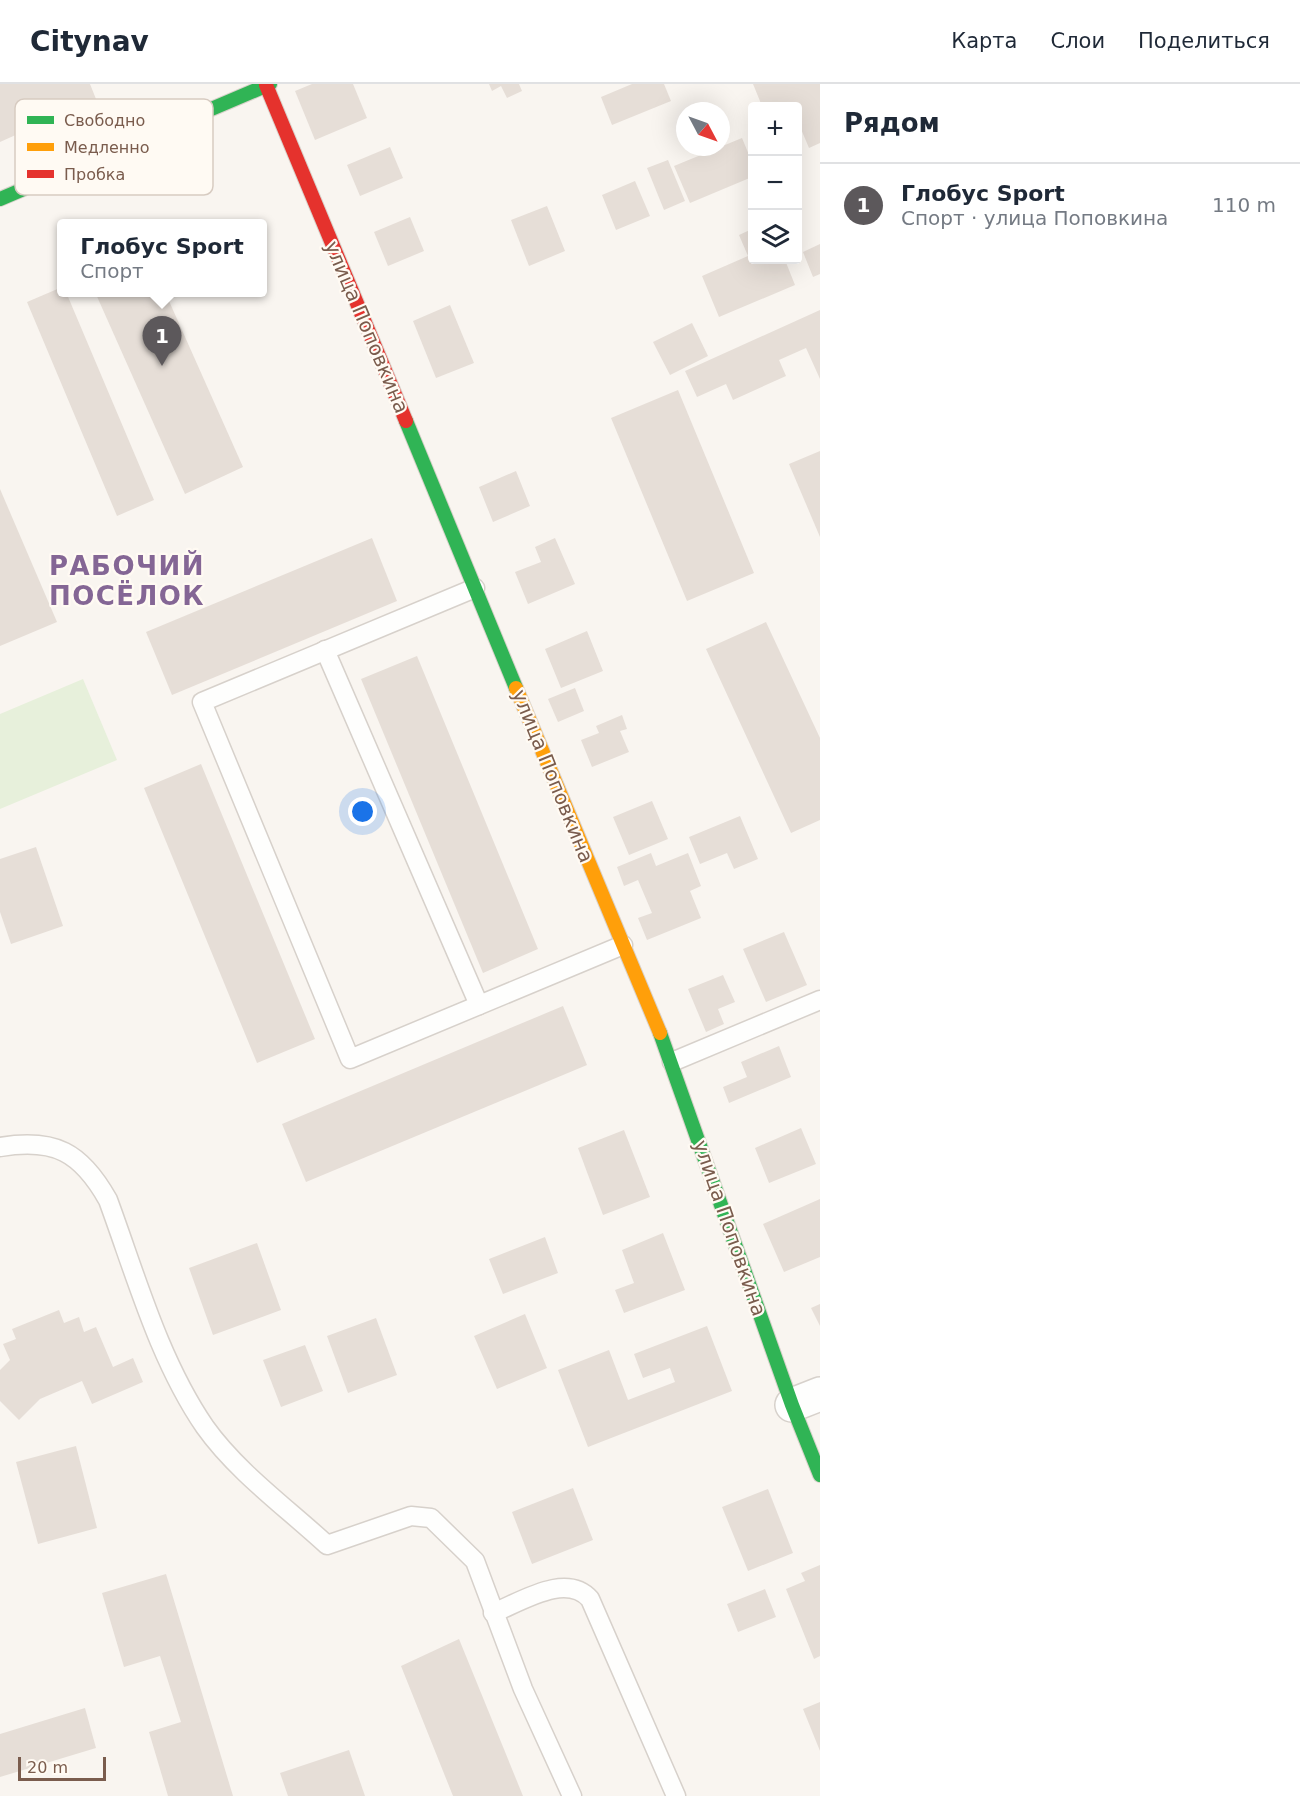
<!DOCTYPE html>
<html lang="ru">
<head>
<meta charset="utf-8">
<style>
	body { margin:0; font-family:"DejaVu Sans",sans-serif; background:#f2f2f3; color:#1f2937 }
	.controls { position:absolute; right:18px; top:18px; display:grid; overflow:hidden; border-radius:6px; box-shadow:0 6px 24px #0002 }
	.controls button { width:54px; height:54px; display:grid; place-items:center; padding:0; border:0; border-bottom:2px solid #e0e1e3; background:#fff; color:#1f2937; font:30px sans-serif }
	.compass { position:absolute; left:676px; top:18px; width:54px; height:54px; border-radius:50%; background:#fff; box-shadow:0 6px 24px #0002; rotate:131deg }
	.scale { position:absolute; left:18px; bottom:15px; width:88px; box-sizing:border-box; padding-left:6px; border:3px solid #7a5c4d; border-top:0; font-size:16px; line-height:21px; white-space:nowrap; color:#7a5c4d; -webkit-text-stroke:4px #fffaf3; paint-order:stroke }
	.you { position:absolute; left:363px; top:728px; width:21px; height:21px; margin:-15px; border:4px solid #fff; border-radius:50%; background:#1a73e8; box-shadow:0 0 0 9px #1a73e833 }
	.badge { display:grid; place-items:center; width:39px; height:39px; border-radius:50%; background:#5c585b; color:#fff; font-size:20px; font-weight:700 }
	.pin { position:absolute; translate:-50% -50px; filter:drop-shadow(0 2px 3px #0008) }
	.pin::after { content:''; position:absolute; top:32px; width:21px; height:18px; background:inherit; clip-path:polygon(0 0,100% 0,50% 100%) }
	.popup { position:absolute; left:57px; top:135px; width:210px; height:78px; box-sizing:border-box; display:grid; place-content:center; border-radius:6px; background:#fff; filter:drop-shadow(0 2px 4px #0005); font-size:20px; white-space:nowrap; color:#747a83 }
	.popup b { font-size:22px; color:#1f2937 }
	.popup::after { content:''; position:absolute; left:50%; top:100%; margin-left:-12px; border:12px solid transparent; border-top-color:#fff }
	.list { margin:0; padding:0; list-style:none }
	h2 { display:flex; justify-content:space-between; align-items:center; height:78px; margin:0; padding:0 24px; font-size:26px }
	h2 small { font-size:20px; font-weight:400; color:#747a83 }
	.list li { display:grid; grid-template-columns:39px 1fr auto; gap:18px; align-items:center; box-sizing:border-box; height:84px; padding:0 24px; border-top:2px solid #e0e1e3 }
	.list b { display:block; font-size:22px; white-space:nowrap }
	.list p { margin:0; font-size:20px; white-space:nowrap; color:#747a83 }
	.list em { font-size:20px; font-style:normal; color:#747a83 }
	.icon { flex:none; width:33px; height:33px; fill:none; stroke:currentColor; stroke-width:2; stroke-linecap:round; stroke-linejoin:round }
	.map { position:relative; flex:none; width:820px; height:1712px; overflow:hidden }
	header { display:flex; align-items:center; gap:36px; box-sizing:border-box; height:84px; padding:0 30px; background:#fff; border-bottom:2px solid #e0e1e3 }
	header strong { font-size:28px }
	nav { display:flex; gap:33px; margin-inline-start:auto; font-size:21px }
	main { display:flex }
	aside { flex:1; background:#fff }
	.map>svg:first-child { display:block }
	.green { fill:#e7f0db }
	.building { fill:#e6ded7 }
	.lines { fill:none; stroke-linecap:round; stroke-linejoin:round }
	.lane-casing { stroke:#d7d1cb; stroke-width:21 }
	.street-casing { stroke:#d7d1cb; stroke-width:36 }
	.fast-casing { stroke:#d9d2cb; stroke-width:16 }
	.slow-casing { stroke:#d9d2cb; stroke-width:16 }
	.jam-casing { stroke:#d9d2cb; stroke-width:16 }
	.lane { stroke:#fefefd; stroke-width:18 }
	.street { stroke:#fefefd; stroke-width:33 }
	.fast { stroke:#30b455; stroke-width:14 }
	.slow { stroke:#ff9f0a; stroke-width:14 }
	.jam { stroke:#e5322d; stroke-width:14 }
	.labels { text-anchor:middle; dominant-baseline:central; stroke-width:4.5; stroke-linejoin:round; paint-order:stroke }
	.street-label { font-size:20px; fill:#7a5c4d; stroke:#fffaf3 }
	.district-label { font-size:26px; font-weight:bold; letter-spacing:1.5px; fill:#846695; stroke:#fffaf3 }
	.key { fill:#fffaf3; stroke:#d7cbc1; stroke-width:1.5 }
	.key-label { font-size:16px; fill:#7a5c4d }
</style>
</head>
<body>
<header>
<strong>Citynav</strong>
<nav><a>Карта</a><a>Слои</a><a>Поделиться</a></nav>
</header>
<main>
<div class="map">
<svg width="820" height="1712" viewBox="0 0 820 1712">
	<rect width="100%" height="100%" fill="#f9f5f0"/>
	<polygon class="green" points="83,595 117,676 0,725 0,630"/>
	<g class="building">
		<polygon points="0,0 90,0 96,15 0,58"/>
		<polygon points="312,0 353,0 367,34 315,56 295,7"/>
		<polygon points="489,0 519,0 522,7 507,14 501,2 492,7"/>
		<polygon points="632,0 664,0 671,17 612,41 601,13"/>
		<polygon points="753,0 820,0 820,59 809,64 798,38 798,22 762,22"/>
		<polygon points="742,54 752,78 752,93 690,119 674,82"/>
		<polygon points="390,63 403,94 360,112 347,81"/>
		<polygon points="668,76 685,117 664,126 647,84"/>
		<polygon points="635,97 650,132 616,146 602,111"/>
		<polygon points="547,122 565,167 529,182 511,136"/>
		<polygon points="410,133 424,167 388,182 374,148"/>
		<polygon points="752,145 752,176 785,176 795,201 719,233 702,192 748,172 739,151"/>
		<polygon points="820,160 820,190 813,193 803,168"/>
		<polygon points="62,203 62,208 66,208 154,416 117,432 27,218"/>
		<polygon points="95,208 165,208 243,383 185,410"/>
		<polygon points="450,221 474,279 436,294 413,237"/>
		<polygon points="820,226 820,295 806,264 779,276 786,292 733,316 726,300 697,313 685,287"/>
		<polygon points="692,239 708,272 670,291 653,258"/>
		<polygon points="678,306 754,489 687,517 611,334"/>
		<polygon points="820,367 820,453 789,380"/>
		<polygon points="516,387 530,422 493,438 479,403"/>
		<polygon points="0,405 57,538 0,562"/>
		<polygon points="372,454 397,517 172,611 146,548"/>
		<polygon points="555,454 575,500 528,520 515,488 541,478 535,463"/>
		<polygon points="766,538 820,654 820,736 791,749 706,565"/>
		<polygon points="587,547 603,587 561,604 545,565"/>
		<polygon points="417,572 538,865 483,889 361,595"/>
		<polygon points="575,604 584,627 558,638 548,615"/>
		<polygon points="622,631 627,645 620,647 629,668 592,683 581,656 599,649 596,642"/>
		<polygon points="201,680 315,955 257,979 144,704"/>
		<polygon points="652,717 668,755 629,771 613,733"/>
		<polygon points="740,732 758,775 734,785 727,769 700,780 689,753"/>
		<polygon points="36,763 63,842 11,860 0,828 0,775"/>
		<polygon points="651,769 656,782 688,769 701,802 690,807 701,834 647,856 638,834 652,829 638,796 624,802 617,783"/>
		<polygon points="784,848 807,901 766,918 743,865"/>
		<polygon points="723,891 735,918 718,925 724,940 706,948 688,905"/>
		<polygon points="563,922 587,981 306,1098 282,1040"/>
		<polygon points="779,962 791,993 729,1019 723,1003 747,993 741,978"/>
		<polygon points="801,1044 816,1080 769,1099 755,1064"/>
		<polygon points="624,1046 650,1113 603,1131 578,1064"/>
		<polygon points="820,1115 820,1173 784,1188 763,1140"/>
		<polygon points="663,1149 685,1206 624,1229 615,1206 634,1199 622,1166"/>
		<polygon points="545,1153 558,1189 503,1210 489,1175"/>
		<polygon points="257,1159 281,1226 213,1251 189,1184"/>
		<polygon points="820,1220 820,1242 811,1224"/>
		<polygon points="59,1226 64,1239 79,1233 84,1248 96,1243 113,1283 133,1274 143,1298 92,1320 82,1297 40,1315 19,1336 0,1317 0,1286 10,1276 3,1260 16,1255 12,1245"/>
		<polygon points="525,1230 547,1284 497,1305 474,1252"/>
		<polygon points="376,1234 397,1291 348,1309 327,1252"/>
		<polygon points="707,1242 732,1307 588,1363 558,1286 609,1266 628,1316 675,1298 670,1284 643,1294 634,1270"/>
		<polygon points="305,1261 323,1307 281,1323 263,1276"/>
		<polygon points="76,1362 97,1444 38,1460 16,1378"/>
		<polygon points="573,1404 593,1456 532,1480 512,1428"/>
		<polygon points="768,1405 793,1469 748,1487 722,1423"/>
		<polygon points="820,1481 820,1572 814,1575 786,1505 805,1497 801,1489"/>
		<polygon points="166,1490 233,1712 168,1712 149,1648 181,1638 160,1572 124,1583 102,1509"/>
		<polygon points="765,1505 776,1533 738,1548 727,1520"/>
		<polygon points="459,1555 523,1712 453,1712 401,1582"/>
		<polygon points="820,1618 820,1667 803,1625"/>
		<polygon points="85,1624 96,1664 0,1693 0,1650"/>
		<polygon points="349,1666 365,1712 288,1712 280,1689"/>
	</g>
	<g class="lines">
		<defs>
			<g id="lane">
				<polyline points="475,504 202,618 350,975 623,861"/>
				<polyline points="325,566 479,921"/>
				<polyline points="672,978 820,916"/>
				<path d="M0,1063C55,1054 81,1068 108,1116C136,1192 159,1276 205,1343C237,1388 287,1424 327,1461L411,1432L431,1434L475,1477L523,1605L572,1712"/>
				<path d="M493,1529C521,1518 566,1488 590,1515L676,1712"/>
			</g>
			<polyline id="street" points="792,1321 820,1310"/>
			<g id="fast">
				<polyline points="0,115 270,0"/>
				<polyline points="406,337 516,604"/>
				<polyline points="660,949 792,1321 820,1391"/>
			</g>
			<polyline id="slow" points="516,604 660,949"/>
			<polyline id="jam" points="266,1 406,337"/>
		</defs>
		<use href="#lane" class="lane-casing"/>
		<use href="#street" class="street-casing"/>
		<use href="#fast" class="fast-casing"/>
		<use href="#slow" class="slow-casing"/>
		<use href="#jam" class="jam-casing"/>
		<use href="#lane" class="lane"/>
		<use href="#street" class="street"/>
		<use href="#fast" class="fast"/>
		<use href="#slow" class="slow"/>
		<use href="#jam" class="jam"/>
	</g>
	<g class="labels">
		<g class="street-label">
			<text transform="translate(367 243) rotate(67)">улица Поповкина</text>
			<text transform="translate(553 692) rotate(68)">улица Поповкина</text>
			<text transform="translate(730 1144) rotate(71)">улица Поповкина</text>
		</g>
		<g class="district-label">
			<text x="127" y="482">РАБОЧИЙ<tspan x="127" dy="30">ПОСЁЛОК</tspan></text>
		</g>
	</g>
	<rect x="15" y="15" width="198" height="96" rx="9" class="key"/>
	<rect x="27" y="32" width="27" height="8" fill="#30b455"/>
	<rect x="27" y="59" width="27" height="8" fill="#ff9f0a"/>
	<rect x="27" y="86" width="27" height="8" fill="#e5322d"/>
	<g class="key-label">
		<text x="64" y="42">Свободно</text>
		<text x="64" y="69">Медленно</text>
		<text x="64" y="96">Пробка</text>
	</g>
</svg>
<div class="controls">
<button>+</button>
<button>−</button>
<button><svg class="icon" aria-label="layers" viewBox="0 0 24 24"><path d="M12 4l9 5-9 5-9-5zM3 14l9 5 9-5"/></svg></button>
</div>
<svg class="compass" viewBox="-18 -18 36 36"><path d="M0-13l5 13h-10z" fill="#e53935"/><path d="M0 13l5-13h-10z" fill="#747a83"/></svg>
<div class="scale">20 m</div>
<div class="you"></div>
<div class="pin badge" style="left:162px;top:282px">1</div>
<div class="popup"><b>Глобус Sport</b>Спорт</div>
</div>
<aside>
<h2>Рядом<small></small></h2>
<ul class="list">
<li><span class="badge">1</span><div><b>Глобус Sport</b><p>Спорт · улица Поповкина</p></div><em>110 m</em></li>
</ul>
</aside>
</main>
</body>
</html>
